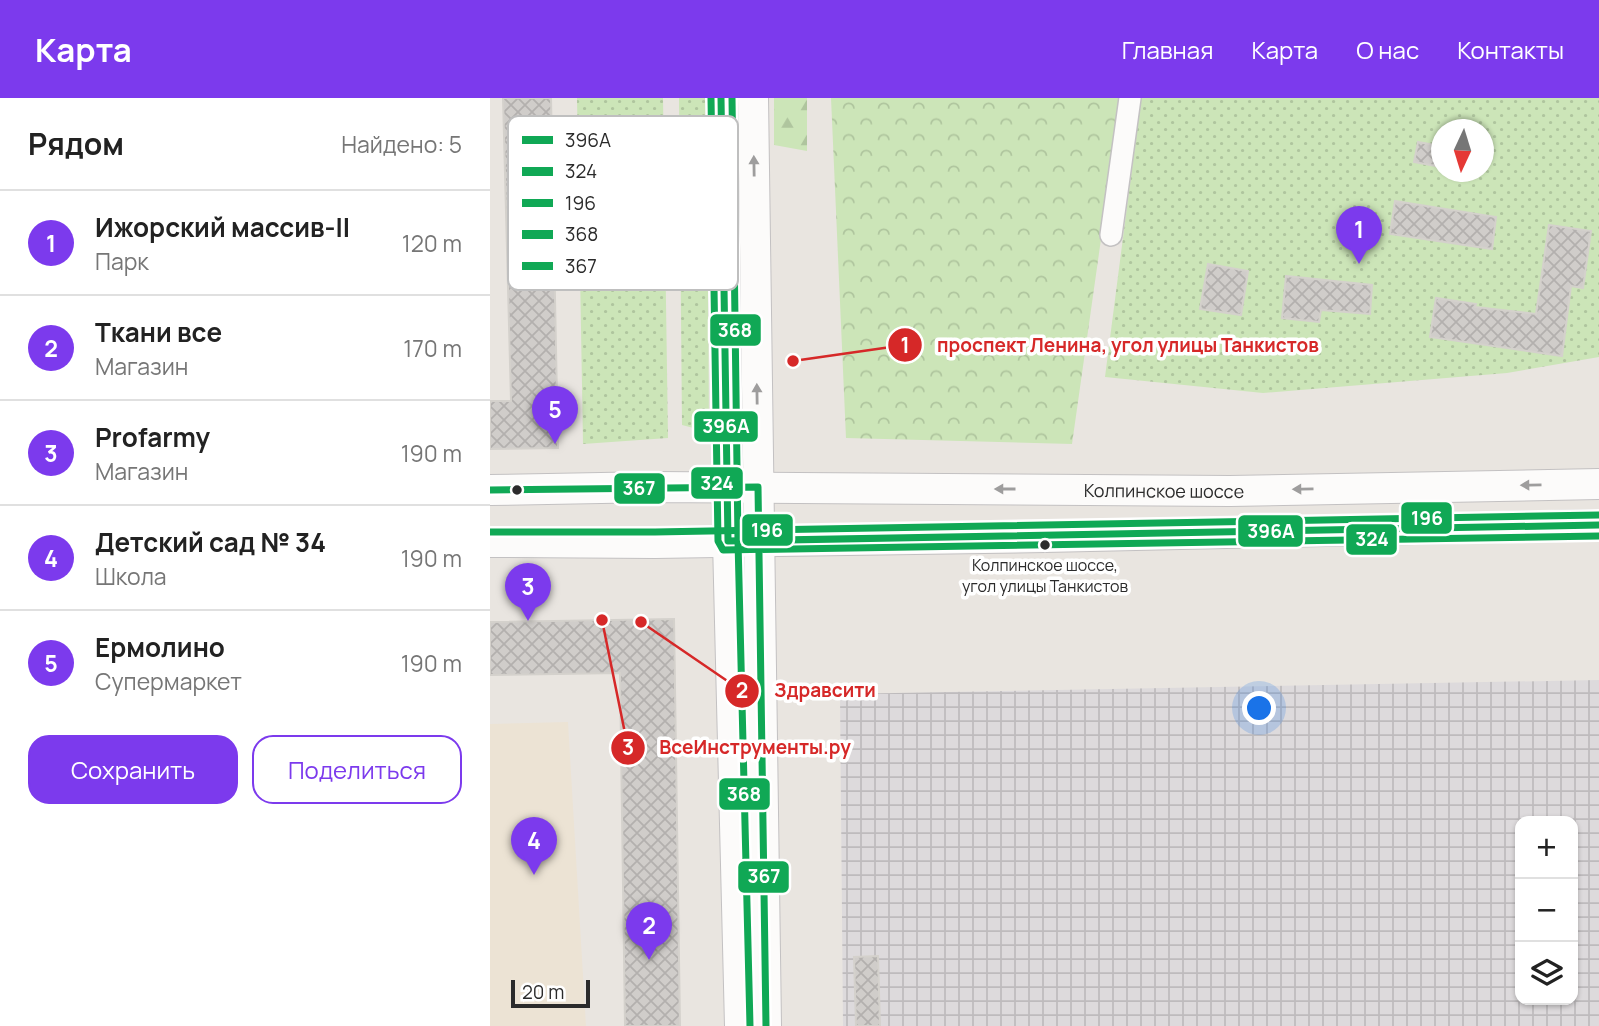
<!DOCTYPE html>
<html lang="ru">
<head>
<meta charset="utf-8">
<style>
	body { margin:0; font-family:Manrope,sans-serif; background:#f2f2f2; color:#222 }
	.controls { position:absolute; right:21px; bottom:21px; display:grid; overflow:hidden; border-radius:14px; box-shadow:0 2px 5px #0004 }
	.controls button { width:63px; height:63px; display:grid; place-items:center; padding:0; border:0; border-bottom:2px solid #e0e0e0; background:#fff; color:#222; font:35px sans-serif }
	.compass { position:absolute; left:941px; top:21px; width:63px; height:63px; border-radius:50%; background:#fff; box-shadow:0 2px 5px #0004; rotate:184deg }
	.scale { position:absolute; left:21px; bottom:18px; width:79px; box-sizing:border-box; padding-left:7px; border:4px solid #2b2b2b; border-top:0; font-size:19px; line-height:24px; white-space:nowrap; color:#2b2b2b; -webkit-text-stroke:5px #fff; paint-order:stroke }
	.you { position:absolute; left:770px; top:611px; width:24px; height:24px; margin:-18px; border:5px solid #fff; border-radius:50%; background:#1a73e8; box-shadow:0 0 0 10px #1a73e833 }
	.badge { display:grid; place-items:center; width:46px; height:46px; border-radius:50%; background:#7c3aed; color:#fff; font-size:23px; font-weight:700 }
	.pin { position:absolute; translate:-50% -58px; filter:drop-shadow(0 2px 4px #0008) }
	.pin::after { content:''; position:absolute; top:37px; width:24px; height:21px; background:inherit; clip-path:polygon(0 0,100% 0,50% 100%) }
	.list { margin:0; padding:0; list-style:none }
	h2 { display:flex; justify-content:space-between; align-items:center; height:91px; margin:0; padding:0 28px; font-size:30px }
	h2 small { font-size:23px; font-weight:400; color:#767676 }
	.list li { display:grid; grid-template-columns:46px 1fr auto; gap:21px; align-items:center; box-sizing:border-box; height:105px; padding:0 28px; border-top:2px solid #e0e0e0 }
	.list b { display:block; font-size:26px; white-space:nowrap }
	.list p { margin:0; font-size:23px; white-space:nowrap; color:#767676 }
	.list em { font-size:23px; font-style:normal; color:#767676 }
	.actions { display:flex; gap:14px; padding:21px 28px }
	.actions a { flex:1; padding:16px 0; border:2px solid #7c3aed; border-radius:21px; text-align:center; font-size:24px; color:#7c3aed }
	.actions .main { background:#7c3aed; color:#fff }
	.icon { flex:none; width:38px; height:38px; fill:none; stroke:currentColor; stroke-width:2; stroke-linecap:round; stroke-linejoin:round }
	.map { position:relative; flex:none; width:1109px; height:928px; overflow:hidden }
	header { display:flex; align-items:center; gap:42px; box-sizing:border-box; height:98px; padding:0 35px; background:#7c3aed; color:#fff }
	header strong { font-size:33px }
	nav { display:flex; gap:38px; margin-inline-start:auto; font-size:24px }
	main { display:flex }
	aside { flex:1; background:#fff }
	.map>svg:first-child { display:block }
	.industrial { fill:url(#industrial-grid); fill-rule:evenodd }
	.education { fill:#ece3d4 }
	.grass { fill:url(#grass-dots); fill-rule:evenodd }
	.forest { fill:url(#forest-firs) }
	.park { fill:url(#park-crowns) }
	.building { fill:url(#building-cross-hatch); stroke:#d4d1cc; stroke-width:2 }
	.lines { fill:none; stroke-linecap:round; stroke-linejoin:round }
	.street-casing { stroke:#c3c1c2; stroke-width:24 }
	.secondary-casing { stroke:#c3c1c2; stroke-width:32 }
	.street { stroke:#fcfbfa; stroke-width:21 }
	.secondary { stroke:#fcfbfa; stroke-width:30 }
	.bus-1-casing { stroke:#fff; stroke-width:12 }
	.bus-2-casing { stroke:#fff; stroke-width:12 }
	.bus-3-casing { stroke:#fff; stroke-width:12 }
	.bus-4-casing { stroke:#fff; stroke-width:12 }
	.bus-5-casing { stroke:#fff; stroke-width:12 }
	.bus-1 { stroke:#10a855; stroke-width:7 }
	.bus-2 { stroke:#10a855; stroke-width:7 }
	.bus-3 { stroke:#10a855; stroke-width:7 }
	.bus-4 { stroke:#10a855; stroke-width:7 }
	.bus-5 { stroke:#10a855; stroke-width:7 }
	.oneway { fill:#9e9d9d }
	.bus-dot { fill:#2b2b2b; stroke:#fff; stroke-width:2.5 }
	.labels { text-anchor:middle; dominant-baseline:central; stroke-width:7; stroke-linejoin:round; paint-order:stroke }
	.bus-label { font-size:16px; fill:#2b2b2b; stroke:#fff }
	.street-label { font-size:18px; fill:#2b2b2b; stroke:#fff }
	.key { fill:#fff; stroke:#bfbfbf; stroke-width:2 }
	.key-label { font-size:19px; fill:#2b2b2b }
	.leader { fill:none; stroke:#d62828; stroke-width:2.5 }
	.callout-dot { fill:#d62828; stroke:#fff; stroke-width:2.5 }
	.mark-label { font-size:21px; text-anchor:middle; font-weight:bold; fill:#fff }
	.callout-label { font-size:19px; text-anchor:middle; font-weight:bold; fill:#d62828; stroke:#fff; stroke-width:7; stroke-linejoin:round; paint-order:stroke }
	.line-badge { stroke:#fff; stroke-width:2.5 }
	.badge-label { font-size:19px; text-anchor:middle; font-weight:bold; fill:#fff }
</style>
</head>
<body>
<header>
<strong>Карта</strong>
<nav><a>Главная</a><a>Карта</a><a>О нас</a><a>Контакты</a></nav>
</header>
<main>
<aside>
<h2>Рядом<small>Найдено: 5</small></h2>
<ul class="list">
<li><span class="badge">1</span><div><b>Ижорский массив-II</b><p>Парк</p></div><em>120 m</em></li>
<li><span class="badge">2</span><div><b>Ткани все</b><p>Магазин</p></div><em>170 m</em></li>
<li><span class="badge">3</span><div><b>Profarmy</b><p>Магазин</p></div><em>190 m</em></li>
<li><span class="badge">4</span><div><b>Детский сад № 34</b><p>Школа</p></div><em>190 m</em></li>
<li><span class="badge">5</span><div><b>Ермолино</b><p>Супермаркет</p></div><em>190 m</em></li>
</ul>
<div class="actions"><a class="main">Сохранить</a><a>Поделиться</a></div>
</aside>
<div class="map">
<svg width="1109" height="928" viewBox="0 0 1109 928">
	<defs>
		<pattern id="industrial-grid" width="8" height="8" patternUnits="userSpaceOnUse" patternTransform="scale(1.75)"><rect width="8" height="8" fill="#dddadc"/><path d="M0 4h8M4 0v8" fill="none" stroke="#bebbbd"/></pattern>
		<pattern id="grass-dots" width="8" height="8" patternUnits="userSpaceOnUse" patternTransform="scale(1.75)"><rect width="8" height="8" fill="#cce5b8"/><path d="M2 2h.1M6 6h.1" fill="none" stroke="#afc59e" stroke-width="1.8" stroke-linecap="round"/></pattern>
		<pattern id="forest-firs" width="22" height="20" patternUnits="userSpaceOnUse" patternTransform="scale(1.75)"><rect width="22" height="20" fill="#cce5b8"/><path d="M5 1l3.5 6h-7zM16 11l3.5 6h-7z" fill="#afc59e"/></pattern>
		<pattern id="park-crowns" width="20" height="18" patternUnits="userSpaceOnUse" patternTransform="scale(1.75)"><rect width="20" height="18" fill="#cce5b8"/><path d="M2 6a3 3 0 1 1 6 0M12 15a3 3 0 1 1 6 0" fill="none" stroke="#afc59e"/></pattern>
		<pattern id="building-cross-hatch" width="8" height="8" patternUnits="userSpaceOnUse" patternTransform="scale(1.75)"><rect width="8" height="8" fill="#d0cdca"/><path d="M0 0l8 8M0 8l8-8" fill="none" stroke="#b3b0ae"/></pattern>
	</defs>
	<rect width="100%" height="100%" fill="#e9e5e0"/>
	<path class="industrial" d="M1109,582V928H353L350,596ZM1030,723H1083V902H1030Z"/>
	<polygon class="education" points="78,624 96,928 0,928 0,626"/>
	<g class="grass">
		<polygon points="87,0 173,0 178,340 93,346"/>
		<polygon points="189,0 217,0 219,334 192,327"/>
		<path d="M651,0H1109V259L1017,275L773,295L615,279ZM951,32H993V74H951Z"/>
	</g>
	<polygon class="forest" points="284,0 317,0 317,53 284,47"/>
	<polygon class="park" points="341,0 631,0 582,346 356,340"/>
	<g class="building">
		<polygon points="13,0 61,0 68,350 0,351 0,303 21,303"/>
		<polygon points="928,44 951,48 951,69 924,64"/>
		<polygon points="905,103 1006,119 1002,151 900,136"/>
		<polygon points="1059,127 1101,133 1093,190 1081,188 1072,258 940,239 946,200 986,206 985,209 1046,216"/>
		<polygon points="718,166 758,173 751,217 710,211"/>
		<polygon points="796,178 882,187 880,216 831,212 829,224 792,220"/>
		<polygon points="184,521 190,928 135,928 130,575 0,577 0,524"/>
		<polygon points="388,858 390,928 366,928 364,859"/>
	</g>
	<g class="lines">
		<defs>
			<polyline id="street" points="621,137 640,0"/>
			<g id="secondary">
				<polyline points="231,0 238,443 250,928"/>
				<polyline points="263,0 276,928"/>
				<path id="s1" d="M0,392L164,389L740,393L1109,386"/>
				<polyline points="0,444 165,445 555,439 1109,427"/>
			</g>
		</defs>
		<use href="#street" class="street-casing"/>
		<use href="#secondary" class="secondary-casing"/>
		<use href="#street" class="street"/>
		<use href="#secondary" class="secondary"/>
		<defs>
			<polyline id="bus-1" points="231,0 238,443 1109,427"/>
			<polyline id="bus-2" points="221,0 228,443 233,452 1109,438"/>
			<polyline id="bus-3" points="0,434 165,434 1109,417"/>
			<polyline id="bus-4" points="242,0 248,443 260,928"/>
			<polyline id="bus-5" points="0,392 268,389 276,928"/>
		</defs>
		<use href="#bus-1" class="bus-1-casing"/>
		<use href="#bus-2" class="bus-2-casing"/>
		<use href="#bus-3" class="bus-3-casing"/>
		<use href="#bus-4" class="bus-4-casing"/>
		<use href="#bus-5" class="bus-5-casing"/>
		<use href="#bus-1" class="bus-1"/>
		<use href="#bus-2" class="bus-2"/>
		<use href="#bus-3" class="bus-3"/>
		<use href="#bus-4" class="bus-4"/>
		<use href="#bus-5" class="bus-5"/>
	</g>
	<defs><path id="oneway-solid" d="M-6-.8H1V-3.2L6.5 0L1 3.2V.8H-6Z" transform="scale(1.75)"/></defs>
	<g class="oneway">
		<use href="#oneway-solid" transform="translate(264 68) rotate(-91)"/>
		<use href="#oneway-solid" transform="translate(267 296) rotate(-91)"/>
		<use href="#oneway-solid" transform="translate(1041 387) rotate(179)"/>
		<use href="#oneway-solid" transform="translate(515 391) rotate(-180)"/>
		<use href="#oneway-solid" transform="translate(813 391) rotate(179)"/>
	</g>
	<g class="bus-dot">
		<circle cx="27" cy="392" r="6"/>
		<circle cx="555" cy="447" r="6"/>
	</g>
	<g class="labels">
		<g class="bus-label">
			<text x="555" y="467">Колпинское шоссе,<tspan x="555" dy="21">угол улицы Танкистов</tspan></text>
		</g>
		<g class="street-label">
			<text stroke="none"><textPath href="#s1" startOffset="674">Колпинское шоссе</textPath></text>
		</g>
	</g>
	<rect x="18" y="18" width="230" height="174" rx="10" class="key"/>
	<rect x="32" y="38" width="31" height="8" fill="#10a855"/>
	<rect x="32" y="69" width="31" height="9" fill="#10a855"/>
	<rect x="32" y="101" width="31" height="8" fill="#10a855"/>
	<rect x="32" y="132" width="31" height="9" fill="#10a855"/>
	<rect x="32" y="164" width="31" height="8" fill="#10a855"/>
	<g class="key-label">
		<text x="75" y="49">396А</text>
		<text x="75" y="80">324</text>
		<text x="75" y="112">196</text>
		<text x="75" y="143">368</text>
		<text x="75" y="175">367</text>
	</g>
	<path class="leader" d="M303 263L415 247M151 524L252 593M112 522L138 650"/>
	<g class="callout-dot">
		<circle cx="303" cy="263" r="7"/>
		<circle cx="151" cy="524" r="7"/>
		<circle cx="112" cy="522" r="7"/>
		<circle cx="415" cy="247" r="18"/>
		<circle cx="252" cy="593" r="18"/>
		<circle cx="138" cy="650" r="18"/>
	</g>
	<g class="mark-label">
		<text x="415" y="255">1</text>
		<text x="252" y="600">2</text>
		<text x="138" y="657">3</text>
	</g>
	<g class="callout-label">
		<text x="638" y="254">проспект Ленина, угол улицы Танкистов</text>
		<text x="335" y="599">Здравсити</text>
		<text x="265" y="656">ВсеИнструменты.ру</text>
	</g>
	<g class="line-badge">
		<rect x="219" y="215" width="53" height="34" rx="7" fill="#10a855"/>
		<rect x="203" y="312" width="66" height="33" rx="7" fill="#10a855"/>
		<rect x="200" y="368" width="54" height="34" rx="7" fill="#10a855"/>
		<rect x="123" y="374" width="53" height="33" rx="7" fill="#10a855"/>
		<rect x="910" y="403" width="53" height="34" rx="7" fill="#10a855"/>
		<rect x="251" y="415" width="53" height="34" rx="7" fill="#10a855"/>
		<rect x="747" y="416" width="67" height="34" rx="7" fill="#10a855"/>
		<rect x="855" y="425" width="53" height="33" rx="7" fill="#10a855"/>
		<rect x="228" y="679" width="53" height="34" rx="7" fill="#10a855"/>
		<rect x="247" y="762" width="53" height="34" rx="7" fill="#10a855"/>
	</g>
	<g class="badge-label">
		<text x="245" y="239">368</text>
		<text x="236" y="335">396А</text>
		<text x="227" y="392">324</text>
		<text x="149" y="397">367</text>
		<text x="937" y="427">196</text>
		<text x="277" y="439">196</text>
		<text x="781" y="440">396А</text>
		<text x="882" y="448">324</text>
		<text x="254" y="703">368</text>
		<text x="274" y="785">367</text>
	</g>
</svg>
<div class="controls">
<button>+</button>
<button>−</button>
<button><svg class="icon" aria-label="layers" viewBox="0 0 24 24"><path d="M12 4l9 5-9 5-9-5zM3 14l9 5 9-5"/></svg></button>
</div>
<svg class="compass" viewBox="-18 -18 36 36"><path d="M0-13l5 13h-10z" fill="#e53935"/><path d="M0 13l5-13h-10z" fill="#767676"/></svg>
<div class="scale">20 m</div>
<div class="you"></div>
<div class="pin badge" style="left:869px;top:166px">1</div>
<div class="pin badge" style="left:159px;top:862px">2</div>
<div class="pin badge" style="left:38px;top:523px">3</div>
<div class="pin badge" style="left:44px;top:777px">4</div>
<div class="pin badge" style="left:65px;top:346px">5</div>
</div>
</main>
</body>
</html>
